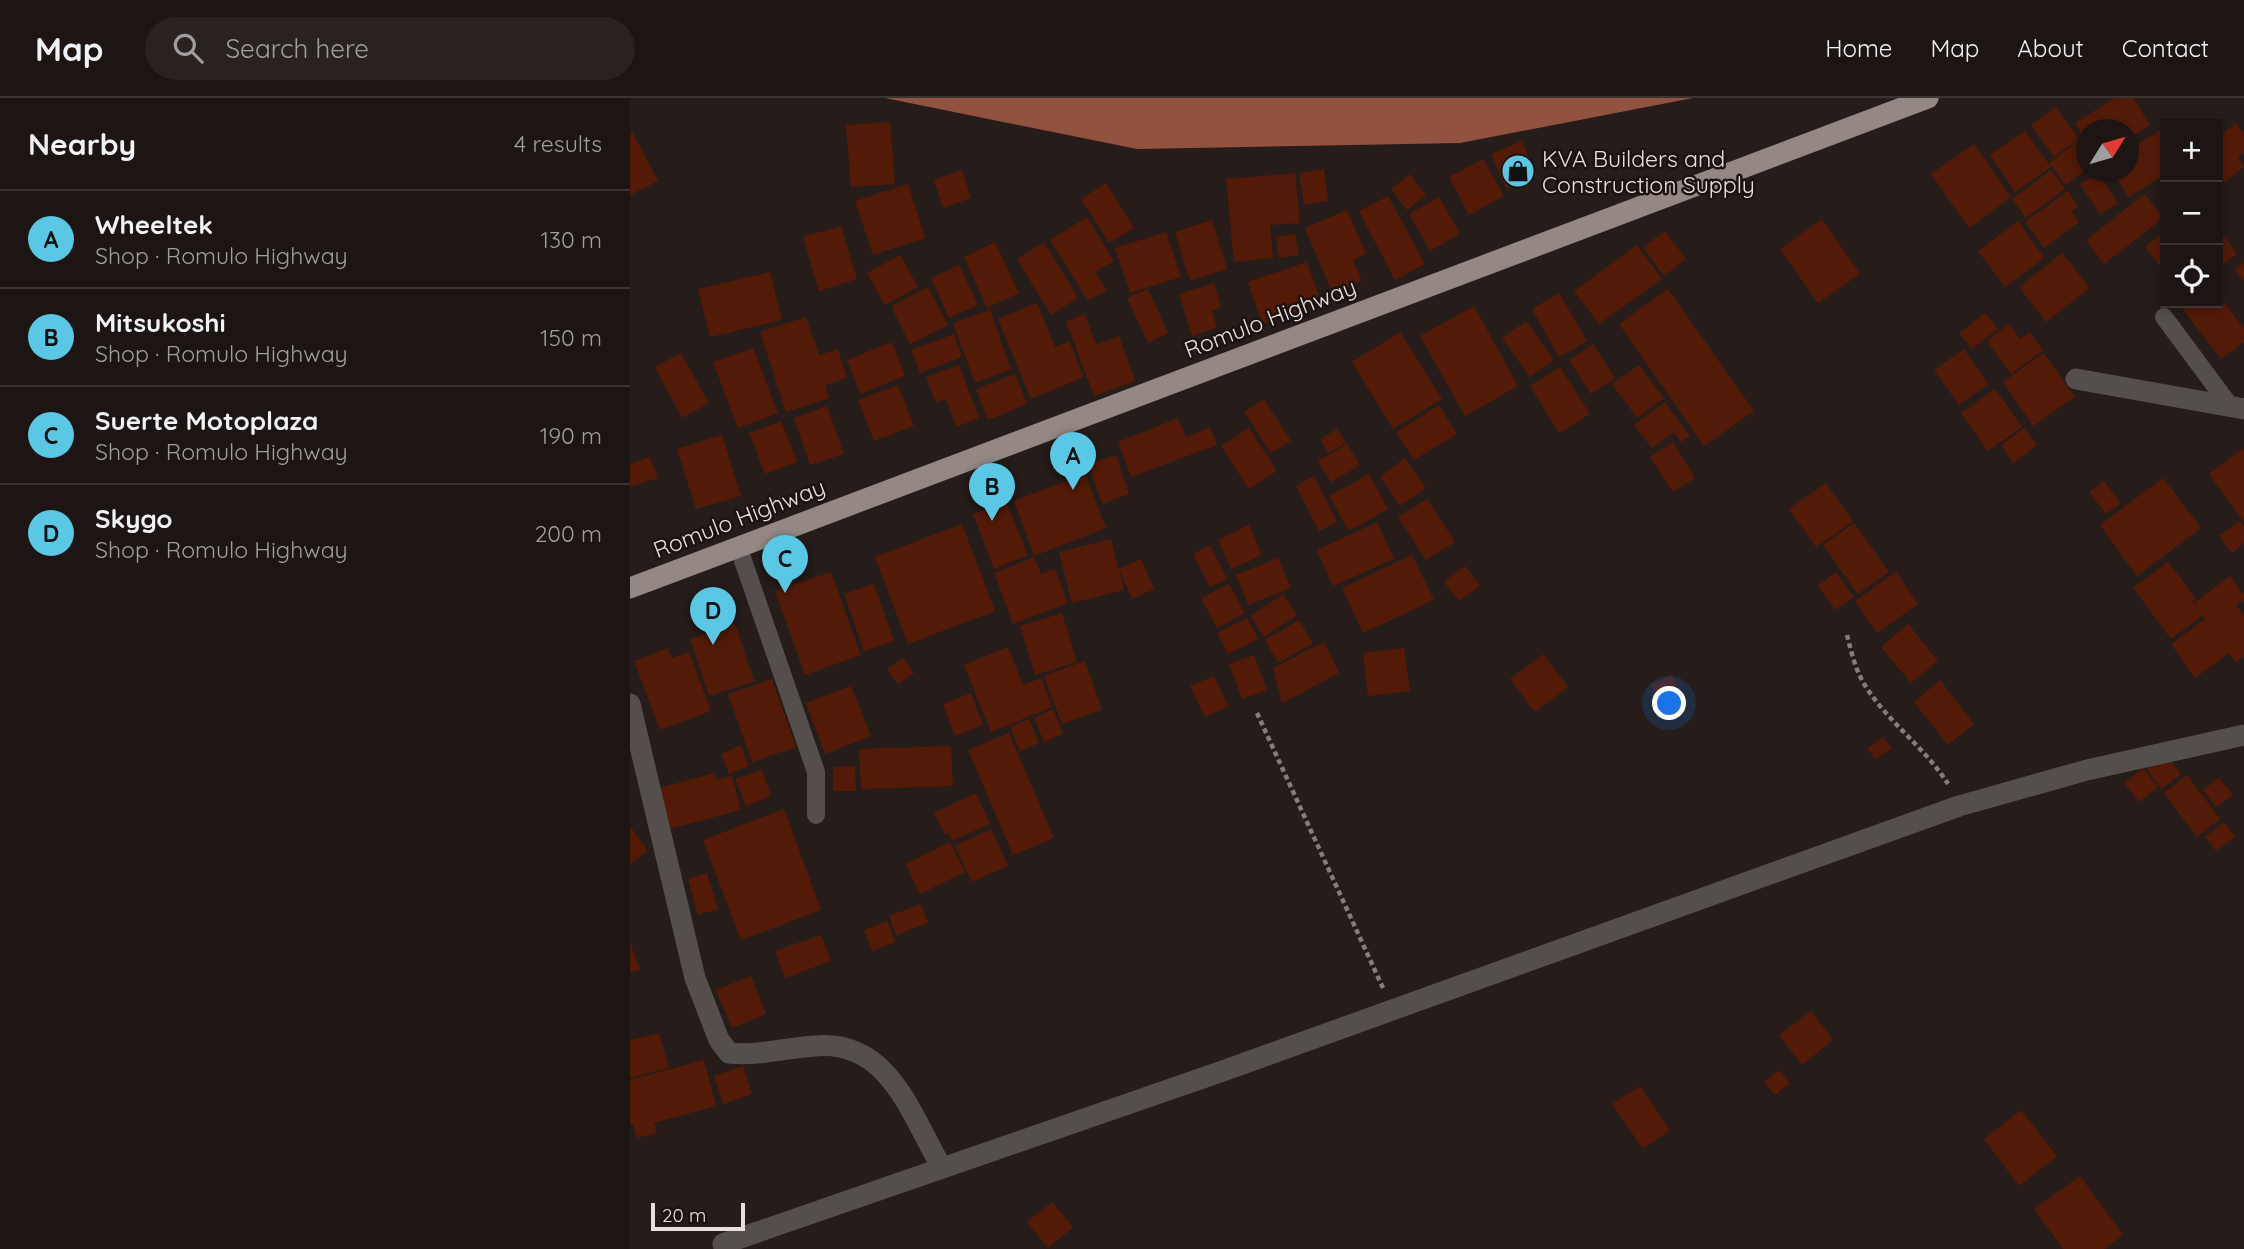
<!DOCTYPE html>
<html lang="en">
<head>
<meta charset="utf-8">
<style>
	body { margin:0; font-family:Quicksand,sans-serif; background:#292221; color:#f1f3f6 }
	.controls { position:absolute; right:21px; top:21px; display:grid; overflow:hidden; border-radius:0px; box-shadow:0 4px 10px #0003 }
	.controls button { width:63px; height:63px; display:grid; place-items:center; padding:0; border:0; border-bottom:2px solid #3a3433; background:#1c1513; color:#f1f3f6; font:35px sans-serif }
	.compass { position:absolute; left:1446px; top:21px; width:63px; height:63px; border-radius:50%; background:#1c1513; box-shadow:0 4px 10px #0003; rotate:53deg }
	.scale { position:absolute; left:21px; bottom:18px; width:94px; box-sizing:border-box; padding-left:7px; border:4px solid #e7e0de; border-top:0; font-size:19px; line-height:24px; white-space:nowrap; color:#e7e0de; -webkit-text-stroke:5px #1c1310; paint-order:stroke }
	.you { position:absolute; left:1040px; top:606px; width:24px; height:24px; margin:-18px; border:5px solid #fff; border-radius:50%; background:#1a73e8; box-shadow:0 0 0 10px #1a73e833 }
	.badge { display:grid; place-items:center; width:46px; height:46px; border-radius:50%; background:#59c8e5; color:#111; font-size:23px; font-weight:700 }
	.pin { position:absolute; translate:-50% -58px; filter:drop-shadow(0 2px 4px #0008) }
	.pin::after { content:''; position:absolute; top:37px; width:24px; height:21px; background:inherit; clip-path:polygon(0 0,100% 0,50% 100%) }
	.list { margin:0; padding:0; list-style:none }
	h2 { display:flex; justify-content:space-between; align-items:center; height:91px; margin:0; padding:0 28px; font-size:30px }
	h2 small { font-size:23px; font-weight:400; color:#a09fa0 }
	.list li { display:grid; grid-template-columns:46px 1fr auto; gap:21px; align-items:center; box-sizing:border-box; height:98px; padding:0 28px; border-top:2px solid #3a3433 }
	.list b { display:block; font-size:26px; white-space:nowrap }
	.list p { margin:0; font-size:23px; white-space:nowrap; color:#a09fa0 }
	.list em { font-size:23px; font-style:normal; color:#a09fa0 }
	.icon { flex:none; width:38px; height:38px; fill:none; stroke:currentColor; stroke-width:2; stroke-linecap:round; stroke-linejoin:round }
	.map { position:relative; flex:none; width:1614px; height:1151px; overflow:hidden }
	header { display:flex; align-items:center; gap:42px; box-sizing:border-box; height:98px; padding:0 35px; background:#1c1513; border-bottom:2px solid #3a3433 }
	header strong { font-size:33px }
	nav { display:flex; gap:38px; margin-inline-start:auto; font-size:24px }
	.search { width:490px; height:63px; background:#292221; display:flex; align-items:center; gap:18px; box-sizing:border-box; padding:0 24px; border-radius:38px; color:#a09fa0; font-size:26px }
	main { display:flex }
	aside { flex:1; background:#1c1513 }
	.map>svg:first-child { display:block }
	.water { fill:#935240 }
	.building { fill:#541a08 }
	.lines { fill:none; stroke-linecap:round; stroke-linejoin:round }
	.path { stroke:#857d7a; stroke-width:4.5; stroke-dasharray:5 3.5; stroke-linecap:butt }
	.service { stroke:#544f4d; stroke-width:18 }
	.minor { stroke:#544f4d; stroke-width:21 }
	.trunk { stroke:#948884; stroke-width:21 }
	.labels { text-anchor:middle; dominant-baseline:central; stroke-width:5; stroke-linejoin:round; paint-order:stroke }
	.poi-label { font-size:23px; fill:#e7e0de; stroke:#1c1310; text-anchor:start }
	.street-label { font-size:23px; fill:#e7e0de; stroke:#1c1310 }
</style>
</head>
<body>
<header>
<strong>Map</strong>
<div class="search"><svg class="icon" aria-label="search" viewBox="0 0 24 24"><circle cx="10" cy="10" r="6"/><path d="M15 15l6 6"/></svg>Search here</div>
<nav><a>Home</a><a>Map</a><a>About</a><a>Contact</a></nav>
</header>
<main>
<aside>
<h2>Nearby<small>4 results</small></h2>
<ul class="list">
<li><span class="badge">A</span><div><b>Wheeltek</b><p>Shop · Romulo Highway</p></div><em>130 m</em></li>
<li><span class="badge">B</span><div><b>Mitsukoshi</b><p>Shop · Romulo Highway</p></div><em>150 m</em></li>
<li><span class="badge">C</span><div><b>Suerte Motoplaza</b><p>Shop · Romulo Highway</p></div><em>190 m</em></li>
<li><span class="badge">D</span><div><b>Skygo</b><p>Shop · Romulo Highway</p></div><em>200 m</em></li>
</ul>
</aside>
<div class="map">
<svg width="1614" height="1151" viewBox="0 0 1614 1151">
	<rect width="100%" height="100%" fill="#261c19"/>
	<polygon class="water" points="255,0 1063,0 830,45 507,51"/>
	<g class="building">
		<polygon points="1485,0 1503,0 1520,27 1498,41 1498,32 1456,32 1456,43 1445,25"/>
		<polygon points="1426,9 1449,41 1424,59 1401,27"/>
		<polygon points="260,24 265,86 221,89 216,27"/>
		<polygon points="1606,25 1614,36 1614,54 1608,59 1614,69 1595,84 1588,74 1588,39"/>
		<polygon points="1531,32 1535,39 1535,76 1499,99 1482,74 1498,74 1498,52"/>
		<polygon points="1395,33 1421,69 1385,94 1360,57"/>
		<polygon points="3,35 28,83 0,97 0,37"/>
		<polygon points="1451,41 1456,48 1456,72 1436,87 1419,65"/>
		<polygon points="892,43 906,78 876,90 861,56"/>
		<polygon points="1344,46 1381,99 1339,130 1301,76"/>
		<polygon points="853,61 874,98 839,117 819,79"/>
		<polygon points="694,71 698,103 674,107 669,75"/>
		<polygon points="332,72 341,100 313,110 304,82"/>
		<polygon points="1421,72 1435,91 1396,120 1382,101"/>
		<polygon points="665,75 670,125 640,127 643,160 604,164 596,81"/>
		<polygon points="1468,75 1488,105 1470,116 1450,86"/>
		<polygon points="780,76 796,97 777,112 761,91"/>
		<polygon points="476,85 504,130 479,145 451,101"/>
		<polygon points="278,86 295,140 243,157 225,103"/>
		<polygon points="1438,93 1448,108 1441,113 1449,124 1414,150 1395,124"/>
		<polygon points="1515,96 1533,120 1474,166 1456,142"/>
		<polygon points="758,98 795,166 765,182 729,113"/>
		<polygon points="809,99 830,136 800,153 779,116"/>
		<polygon points="717,112 736,156 723,162 732,183 703,196 675,130"/>
		<polygon points="457,119 484,163 465,174 477,192 458,203 420,142"/>
		<polygon points="1192,121 1230,176 1188,205 1150,151"/>
		<polygon points="582,122 597,171 560,183 545,134"/>
		<polygon points="1388,123 1414,160 1375,189 1348,153"/>
		<polygon points="211,128 227,181 189,193 173,139"/>
		<polygon points="1588,130 1607,156 1588,170"/>
		<polygon points="1035,133 1056,161 1034,178 1013,149"/>
		<polygon points="1535,133 1535,175 1515,149"/>
		<polygon points="536,134 551,179 500,195 485,150"/>
		<polygon points="665,136 669,157 649,160 646,139"/>
		<polygon points="365,144 389,195 357,210 334,159"/>
		<polygon points="414,144 448,200 421,217 387,161"/>
		<polygon points="1007,147 1032,181 969,226 944,193"/>
		<polygon points="1432,155 1460,190 1416,224 1389,189"/>
		<polygon points="270,157 288,189 255,207 237,175"/>
		<polygon points="677,164 689,198 665,207 668,214 632,226 618,184"/>
		<polygon points="1614,165 1614,183 1605,172"/>
		<polygon points="329,167 348,207 319,220 301,180"/>
		<polygon points="140,174 152,222 80,239 68,191"/>
		<polygon points="584,185 591,209 582,213 587,230 562,238 549,196"/>
		<polygon points="298,189 318,227 280,246 261,208"/>
		<polygon points="518,191 538,235 518,245 497,200"/>
		<polygon points="1038,191 1124,313 1074,348 989,226"/>
		<polygon points="929,195 957,243 929,259 902,211"/>
		<polygon points="1588,196 1614,231 1614,244 1591,261 1552,210 1559,205 1588,205"/>
		<polygon points="407,205 425,249 439,243 454,279 401,301 368,221"/>
		<polygon points="844,208 888,288 835,318 790,238"/>
		<polygon points="360,212 381,271 345,285 323,225"/>
		<polygon points="1355,215 1368,231 1342,251 1329,235"/>
		<polygon points="455,216 466,247 489,238 505,283 464,298 436,223"/>
		<polygon points="176,219 189,257 208,251 217,280 195,287 199,300 156,314 130,234"/>
		<polygon points="896,223 924,262 900,279 872,240"/>
		<polygon points="1380,226 1390,241 1400,234 1413,252 1381,276 1357,243"/>
		<polygon points="770,234 812,301 763,331 722,264"/>
		<polygon points="324,236 332,259 290,275 281,252"/>
		<polygon points="262,244 275,278 230,296 217,262"/>
		<polygon points="963,246 985,280 961,296 939,262"/>
		<polygon points="123,250 148,315 108,330 83,264"/>
		<polygon points="1334,251 1358,286 1329,307 1304,272"/>
		<polygon points="51,255 79,305 52,320 25,269"/>
		<polygon points="1414,255 1445,299 1403,328 1373,284"/>
		<polygon points="329,267 349,320 326,329 316,301 306,305 296,279"/>
		<polygon points="1009,267 1034,300 1007,320 982,286"/>
		<polygon points="930,269 960,316 929,335 900,288"/>
		<polygon points="385,276 397,306 358,322 346,291"/>
		<polygon points="268,287 284,328 244,343 228,302"/>
		<polygon points="1365,291 1392,329 1358,353 1331,315"/>
		<polygon points="634,301 661,343 641,355 614,314"/>
		<polygon points="1035,304 1060,338 1051,344 1044,334 1022,350 1004,327"/>
		<polygon points="809,307 827,336 784,362 766,334"/>
		<polygon points="197,308 214,356 180,367 164,320"/>
		<polygon points="548,320 556,339 580,329 587,347 501,379 488,344"/>
		<polygon points="151,323 167,364 135,376 119,335"/>
		<polygon points="619,330 647,373 619,391 591,348"/>
		<polygon points="1394,330 1407,347 1383,365 1371,347"/>
		<polygon points="707,331 716,345 698,355 690,341"/>
		<polygon points="92,337 111,398 66,411 47,351"/>
		<polygon points="1043,344 1065,380 1043,394 1020,359"/>
		<polygon points="717,346 730,367 701,384 688,363"/>
		<polygon points="1614,350 1614,424 1579,376"/>
		<polygon points="486,357 499,396 472,406 458,366"/>
		<polygon points="20,359 28,380 0,389 0,366"/>
		<polygon points="775,360 796,390 770,408 750,379"/>
		<polygon points="455,376 476,430 404,458 384,403"/>
		<polygon points="739,376 758,411 719,433 699,398"/>
		<polygon points="684,378 707,424 689,433 666,388"/>
		<polygon points="1533,380 1571,430 1507,478 1470,427"/>
		<polygon points="1474,383 1491,405 1476,416 1459,394"/>
		<polygon points="1196,385 1223,423 1186,449 1159,411"/>
		<polygon points="797,401 825,444 796,462 768,419"/>
		<polygon points="376,404 398,457 364,471 343,416"/>
		<polygon points="1610,423 1614,429 1614,445 1602,455 1589,438"/>
		<polygon points="747,424 764,461 703,488 687,452"/>
		<polygon points="1224,425 1259,474 1228,496 1193,447"/>
		<polygon points="332,426 365,513 278,546 245,459"/>
		<polygon points="619,427 632,457 601,471 588,442"/>
		<polygon points="481,441 488,471 511,461 524,491 502,501 489,471 494,492 442,505 429,454"/>
		<polygon points="580,447 597,481 580,489 563,456"/>
		<polygon points="782,457 804,502 733,535 712,490"/>
		<polygon points="404,459 411,476 425,471 438,505 383,526 364,475"/>
		<polygon points="648,460 661,490 618,507 606,477"/>
		<polygon points="1538,464 1566,501 1562,504 1568,512 1564,505 1600,478 1614,497 1614,502 1606,507 1614,518 1614,558 1606,564 1599,555 1565,580 1541,546 1575,521 1573,517 1541,541 1503,490"/>
		<polygon points="835,468 850,488 829,503 814,484"/>
		<polygon points="201,474 231,557 175,577 145,493"/>
		<polygon points="1206,474 1224,499 1205,512 1188,488"/>
		<polygon points="1266,474 1288,506 1247,535 1225,503"/>
		<polygon points="244,486 264,543 234,553 214,496"/>
		<polygon points="599,486 615,515 587,530 571,500"/>
		<polygon points="653,496 667,517 634,539 621,518"/>
		<polygon points="432,515 447,564 405,577 390,528"/>
		<polygon points="617,520 628,541 598,556 587,535"/>
		<polygon points="669,522 683,545 648,565 635,542"/>
		<polygon points="105,526 124,583 79,598 60,541"/>
		<polygon points="1278,526 1308,563 1281,585 1251,549"/>
		<polygon points="694,544 709,575 652,605 643,570"/>
		<polygon points="378,549 393,587 411,580 422,609 361,634 334,567"/>
		<polygon points="38,550 42,560 59,554 81,613 30,632 4,563"/>
		<polygon points="774,550 780,593 738,598 733,555"/>
		<polygon points="913,556 938,589 905,614 880,581"/>
		<polygon points="624,557 637,592 612,601 599,566"/>
		<polygon points="273,560 284,575 268,586 257,571"/>
		<polygon points="455,563 472,612 432,626 414,578"/>
		<polygon points="1042,577 1053,604 1032,613 1021,587"/>
		<polygon points="584,578 598,608 575,619 560,588"/>
		<polygon points="142,581 166,649 122,664 98,596"/>
		<polygon points="1310,582 1344,626 1318,647 1284,604"/>
		<polygon points="221,588 241,638 195,656 176,605"/>
		<polygon points="341,595 353,627 325,638 313,606"/>
		<polygon points="423,611 433,636 414,644 404,620"/>
		<polygon points="399,621 409,645 390,653 380,629"/>
		<polygon points="379,635 424,740 383,757 338,652"/>
		<polygon points="1253,639 1262,650 1246,661 1237,651"/>
		<polygon points="111,647 119,668 99,676 91,656"/>
		<polygon points="321,648 323,688 231,691 229,651"/>
		<polygon points="1536,656 1551,676 1532,691 1517,672"/>
		<polygon points="225,668 226,693 203,693 203,669"/>
		<polygon points="1513,670 1528,689 1509,704 1494,685"/>
		<polygon points="132,672 141,698 116,708 105,681"/>
		<polygon points="85,675 86,682 102,678 111,712 36,732 25,691"/>
		<polygon points="1557,677 1590,721 1567,739 1534,695"/>
		<polygon points="1589,680 1603,697 1586,709 1573,692"/>
		<polygon points="346,695 360,726 322,743 319,735 315,737 304,715"/>
		<polygon points="154,711 191,812 111,842 73,742"/>
		<polygon points="1594,724 1605,739 1586,753 1575,739"/>
		<polygon points="0,728 18,753 0,766"/>
		<polygon points="361,731 378,768 342,784 325,748"/>
		<polygon points="320,744 335,774 290,796 276,766"/>
		<polygon points="77,775 88,811 68,817 58,781"/>
		<polygon points="291,806 298,825 266,837 259,818"/>
		<polygon points="257,823 265,844 242,853 234,832"/>
		<polygon points="191,837 201,863 155,880 145,853"/>
		<polygon points="0,844 10,872 0,875"/>
		<polygon points="121,878 136,916 102,930 86,892"/>
		<polygon points="1181,913 1203,942 1172,967 1149,937"/>
		<polygon points="29,935 39,970 0,980 0,942"/>
		<polygon points="74,962 86,1008 24,1025 27,1035 7,1040 3,1026 0,1027 0,982"/>
		<polygon points="113,968 122,996 93,1006 84,978"/>
		<polygon points="1149,972 1160,985 1145,997 1134,984"/>
		<polygon points="1010,988 1040,1032 1013,1051 982,1006"/>
		<polygon points="1391,1012 1427,1058 1389,1088 1354,1041"/>
		<polygon points="1450,1078 1493,1137 1474,1151 1433,1151 1404,1111"/>
		<polygon points="422,1104 443,1129 418,1150 397,1124"/>
	</g>
	<g class="lines">
		<g class="path">
			<path d="M1217,537C1221,553 1225,570 1233,584C1255,622 1294,648 1318,686"/>
			<polyline points="627,615 753,890"/>
		</g>
		<g class="service">
			<polyline points="1534,219 1600,308"/>
			<polyline points="108,448 186,674 186,717"/>
		</g>
		<g class="minor">
			<polyline points="1446,281 1614,311"/>
			<path d="M0,606L65,880L89,942L99,955C130,958 155,950 185,948C259,941 281,1017 312,1070"/>
			<polyline points="93,1146 590,974 1329,708 1457,672 1614,637"/>
		</g>
		<polyline class="trunk" points="0,490 1298,0"/>
	</g>
	<defs>
		<symbol id="shop-disc" viewBox="-11 -11 22 22"><circle r="9.5" fill="#59c8e5" stroke="#1c1310"/><path d="M-5-2.5h2.3a2.7 3.5 0 0 1 5.4 0H5L5.5 6h-11ZM-1.5-2.5h3a1.5 2.3 0 0 0-3 0Z" fill="#111"/></symbol>
	</defs>
	<g fill-rule="evenodd">
		<use href="#shop-disc" x="869" y="54" width="38" height="38"/>
	</g>
	<g class="labels">
		<g class="poi-label">
			<text x="912" y="60">KVA Builders and<tspan x="912" dy="26">Construction Supply</tspan></text>
		</g>
		<g class="street-label">
			<text transform="translate(640 220) rotate(-21)">Romulo Highway</text>
			<text transform="translate(109 420) rotate(-21)">Romulo Highway</text>
		</g>
	</g>
</svg>
<div class="controls">
<button>+</button>
<button>−</button>
<button><svg class="icon" aria-label="locate" viewBox="0 0 24 24"><circle cx="12" cy="12" r="6"/><path d="M12 2v4M12 18v4M2 12h4M18 12h4"/></svg></button>
</div>
<svg class="compass" viewBox="-18 -18 36 36"><path d="M0-13l5 13h-10z" fill="#e53935"/><path d="M0 13l5-13h-10z" fill="#a09fa0"/></svg>
<div class="scale">20 m</div>
<div class="you"></div>
<div class="pin badge" style="left:443px;top:392px">A</div>
<div class="pin badge" style="left:362px;top:423px">B</div>
<div class="pin badge" style="left:155px;top:495px">C</div>
<div class="pin badge" style="left:83px;top:547px">D</div>
</div>
</main>
</body>
</html>
